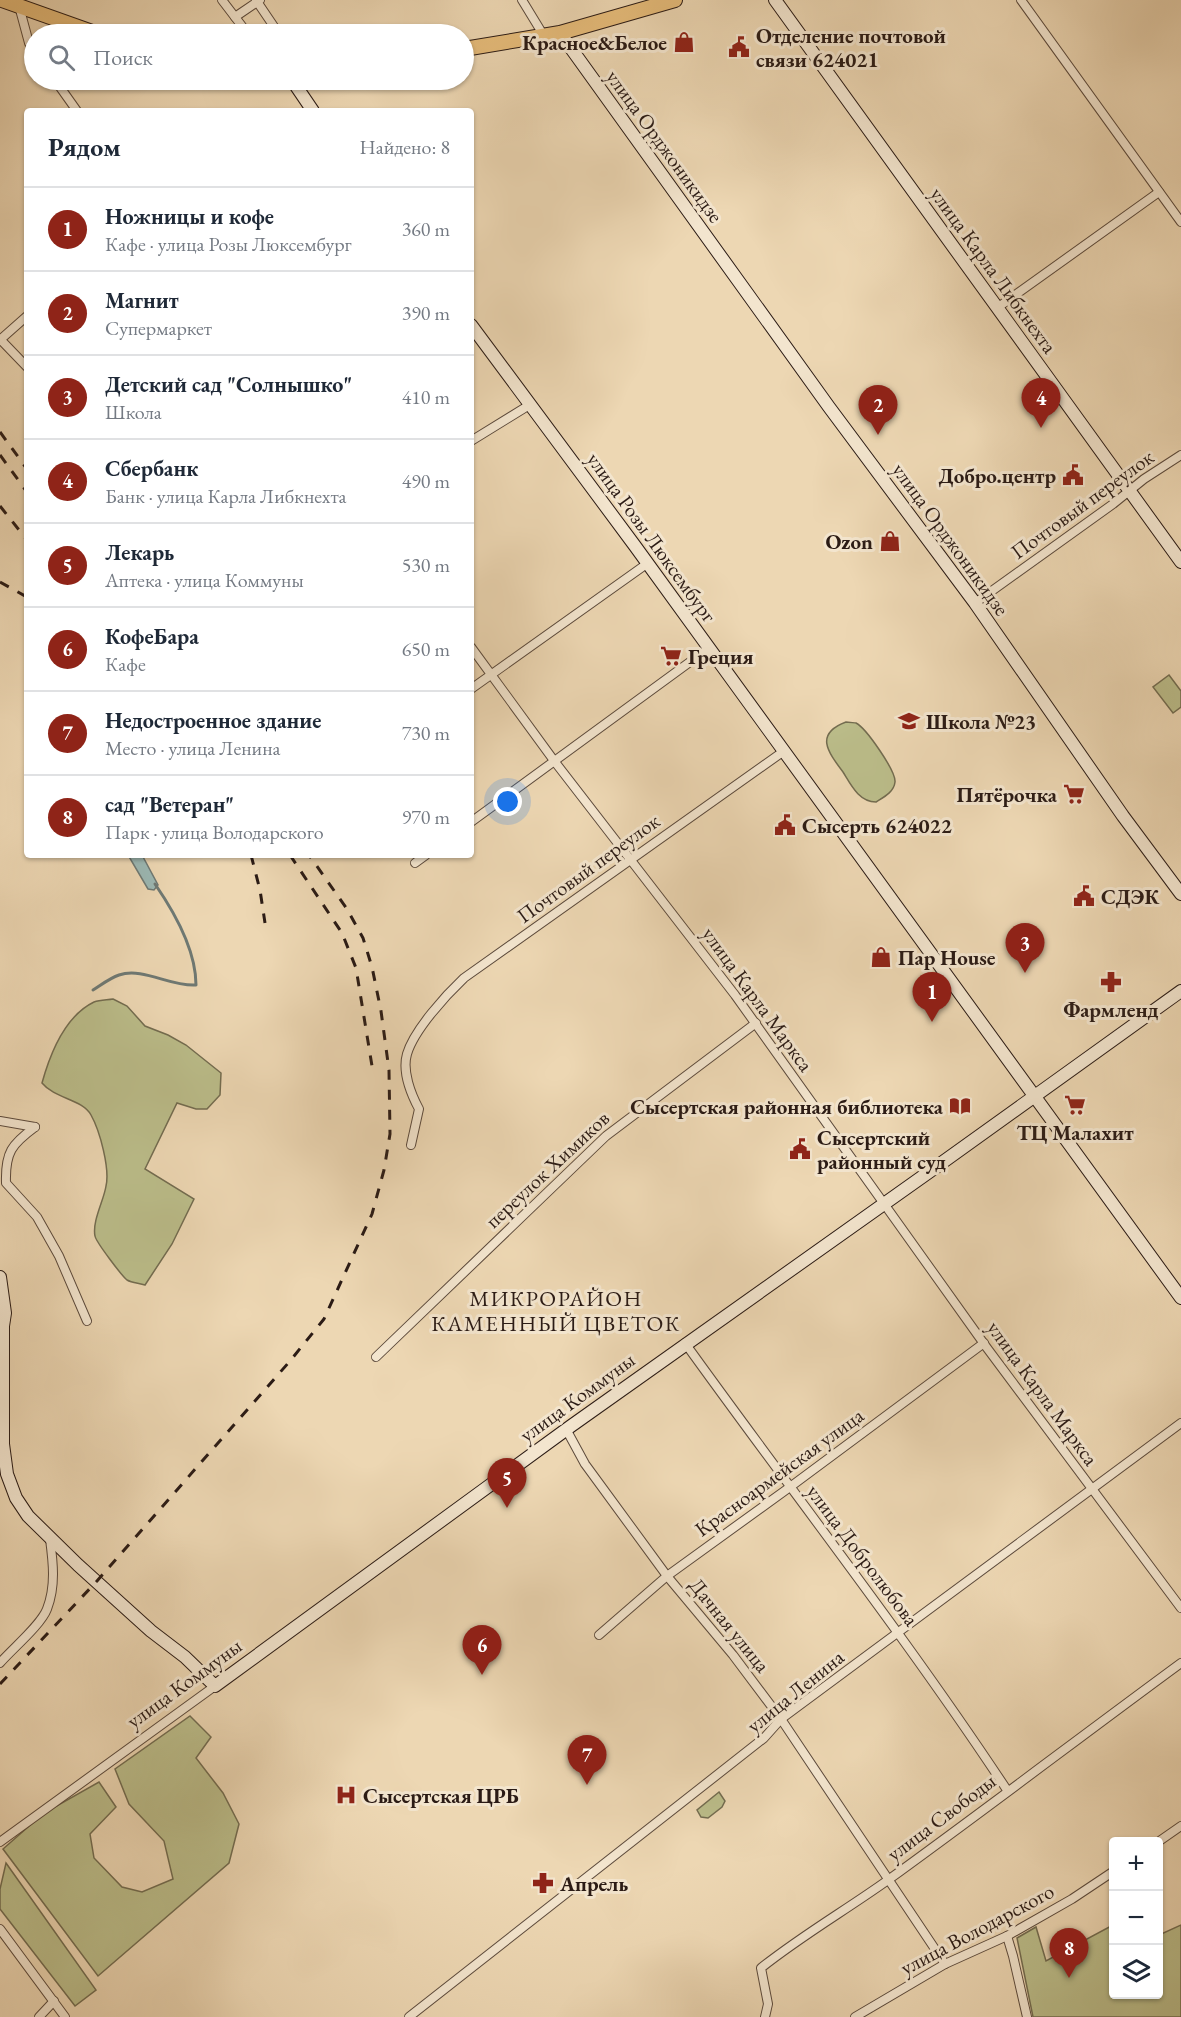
<!DOCTYPE html>
<html lang="ru">
<head>
<meta charset="utf-8">
<style>
	body { margin:0; font-family:"EB Garamond",serif; background:#f2f2f3; color:#1f2937 }
	.controls { position:absolute; right:18px; bottom:18px; display:grid; overflow:hidden; border-radius:6px; box-shadow:0 2px 4px #0004 }
	.controls button { width:54px; height:54px; display:grid; place-items:center; padding:0; border:0; border-bottom:2px solid #e0e1e3; background:#fff; color:#1f2937; font:30px sans-serif }
	.you { position:absolute; left:508px; top:802px; width:21px; height:21px; margin:-15px; border:4px solid #fff; border-radius:50%; background:#1a73e8; box-shadow:0 0 0 9px #1a73e833 }
	.badge { display:grid; place-items:center; width:39px; height:39px; border-radius:50%; background:#8f2418; color:#fff; font-size:20px; font-weight:700 }
	.pin { position:absolute; translate:-50% -50px; filter:drop-shadow(0 2px 3px #0008) }
	.pin::after { content:''; position:absolute; top:32px; width:21px; height:18px; background:inherit; clip-path:polygon(0 0,100% 0,50% 100%) }
	.list { margin:0; padding:0; list-style:none }
	h2 { display:flex; justify-content:space-between; align-items:center; height:78px; margin:0; padding:0 24px; font-size:26px }
	h2 small { font-size:20px; font-weight:400; color:#747a83 }
	.list li { display:grid; grid-template-columns:39px 1fr auto; gap:18px; align-items:center; box-sizing:border-box; height:84px; padding:0 24px; border-top:2px solid #e0e1e3 }
	.list b { display:block; font-size:22px; white-space:nowrap }
	.list p { margin:0; font-size:20px; white-space:nowrap; color:#747a83 }
	.list em { font-size:20px; font-style:normal; color:#747a83 }
	.icon { flex:none; width:33px; height:33px; fill:none; stroke:currentColor; stroke-width:2; stroke-linecap:round; stroke-linejoin:round }
	.map { position:relative; flex:none; width:1181px; height:2017px; overflow:hidden }
	.search { position:absolute; background:#fff; box-shadow:0 2px 4px #0004; left:24px; top:24px; width:450px; height:66px; display:flex; align-items:center; gap:15px; box-sizing:border-box; padding:0 21px; border-radius:33px; color:#747a83; font-size:22px }
	.panel { position:absolute; background:#fff; box-shadow:0 2px 4px #0004; left:24px; top:108px; width:450px; height:750px; border-radius:6px }
	.map>svg:first-child { display:block }
	.green { fill:#bbbd8a; stroke:#736c50; stroke-width:1.5 }
	.water { fill:#9bb8b4; stroke:#6e7974; stroke-width:1.5 }
	.lines { fill:none; stroke-linecap:round; stroke-linejoin:round }
	.stream { stroke:#6e7974; stroke-width:3 }
	.street-casing { stroke:#5c4a3c; stroke-width:10 }
	.secondary-casing { stroke:#2b1b15; stroke-width:14 }
	.primary-casing { stroke:#2b1b15; stroke-width:16 }
	.street { stroke:#f3e5ce; stroke-width:8 }
	.secondary { stroke:#f3e5ce; stroke-width:12 }
	.primary { stroke:#e6bc7a; stroke-width:14 }
	.rail { stroke:#2b1b15; stroke-width:3; stroke-dasharray:10 10; stroke-linecap:butt }
	.labels { text-anchor:middle; dominant-baseline:central; stroke-width:6; stroke-linejoin:round; paint-order:stroke }
	.poi-label { font-size:21px; font-weight:bold; fill:#2b1b15; stroke:#f3e5ce; text-anchor:start }
	.street-label { font-size:21px; fill:#2b1b15; stroke:#f3e5ce }
	.neighbourhood-label { font-size:22px; letter-spacing:1.5px; fill:#2b1b15; stroke:#f3e5ce }
</style>
</head>
<body>
<div class="map">
<svg width="1181" height="2017" viewBox="0 0 1181 2017">
	<rect width="100%" height="100%" fill="#edd7b3"/>
	<filter id="stains"><feTurbulence type="fractalNoise" baseFrequency=".00333" numOctaves="4"/><feColorMatrix values="0 0 0 0 .2 0 0 0 0 .09 0 0 0 0 .02 0 0 0 .5 -.17"/></filter>
	<radialGradient id="worn" r=".72"><stop offset=".6" stop-color="#630" stop-opacity="0"/><stop offset="1" stop-color="#630" stop-opacity=".3"/></radialGradient>
	<g class="green">
		<polygon points="1169,675 1181,691 1181,707 1173,713 1153,687"/>
		<path d="M846,722C848,722 855,723 856,723C866,728 896,771 895,782C894,792 884,797 876,802C859,802 851,785 843,772C828,752 814,734 846,722Z"/>
		<path d="M113,999L127,1006L145,1026L168,1035L186,1045L221,1073L220,1095L207,1109H196L177,1103L145,1169L194,1199L172,1244L145,1285C139,1283 132,1283 127,1280C122,1276 96,1242 95,1236C92,1221 104,1200 106,1186C110,1169 100,1131 91,1115C82,1099 55,1099 42,1083C50,1054 65,1016 94,1002C100,1000 107,1000 113,999Z"/>
		<polygon points="190,1716 211,1737 196,1758 223,1793 239,1824 229,1863 98,1976 3,1849 44,1813 99,1782 116,1807 90,1834 94,1858 122,1887 142,1892 173,1879 164,1841 129,1804 115,1769"/>
		<polygon points="719,1792 725,1801 722,1807 708,1818 701,1817 697,1810"/>
		<polygon points="6,1863 96,1990 75,2006 0,1909 0,1889"/>
		<polygon points="1113,1925 1114,1994 1158,1994 1159,1935 1181,1925 1181,2017 1033,2017 1017,1938 1036,1927 1046,1961"/>
	</g>
	<polygon class="water" points="128,855 142,855 158,885 154,890 148,889"/>
	<g class="lines">
		<path class="stream" d="M93,990C101,985 110,978 119,975C143,967 171,987 196,985C196,950 175,913 155,884"/>
		<defs>
			<g id="street">
				<polyline points="222,0 248,34"/>
				<polyline points="256,0 279,34"/>
				<polyline points="522,0 544,36"/>
				<polyline points="1021,0 1181,222"/>
				<polyline points="19,6 29,43 34,51"/>
				<polyline points="235,17 260,0"/>
				<polyline points="55,80 77,111"/>
				<polyline points="997,308 1159,192"/>
				<polyline points="0,339 27,367"/>
				<polyline points="1,339 27,316"/>
				<polyline points="471,441 531,404"/>
				<polyline points="975,603 1113,504 1144,479 1181,455"/>
				<polyline points="471,647 555,762 735,995 987,1348 1181,1608"/>
				<polyline points="471,689 648,563"/>
				<polyline points="471,822 709,648"/>
				<polyline points="415,863 426,855"/>
				<polyline points="0,1121 35,1127"/>
				<path d="M35,1127C12,1144 5,1152 6,1183L37,1217L59,1256L87,1321"/>
				<path d="M411,1145L419,1109C411,1094 402,1071 407,1054C414,1030 446,995 464,978L784,751"/>
				<path d="M685,1343C792,1492 906,1637 1007,1790"/>
				<polyline points="376,1357 606,1136 756,1023"/>
				<polyline points="566,1429 585,1464 667,1576 733,1655 781,1719 945,1964"/>
				<polyline points="599,1635 667,1576 790,1487 984,1343"/>
				<path d="M0,1663C12,1649 41,1625 47,1609C56,1586 53,1562 50,1539"/>
				<polyline points="0,1842 215,1686"/>
				<polyline points="1158,1842 1181,1826"/>
				<polyline points="0,1929 65,2017"/>
				<polyline points="1007,1936 1013,1956 1027,2017"/>
				<polyline points="39,2017 54,2001"/>
				<polyline points="409,2017 764,1738 781,1719 1181,1423"/>
				<path d="M765,2017L768,2004L761,1968C801,1936 846,1910 888,1880C986,1809 1083,1735 1181,1663"/>
				<polyline points="855,2017 945,1964 1007,1936 1072,1899 1114,1871"/>
			</g>
			<g id="secondary">
				<polyline points="775,0 1181,562"/>
				<polyline points="560,33 829,407 975,603 1123,816 1181,894"/>
				<polyline points="292,80 313,111"/>
				<polyline points="471,325 635,546 1181,1298"/>
				<polyline points="0,1277 5,1313 3,1326 3,1444 7,1474 16,1498 28,1516 78,1565 151,1631 185,1657 215,1686 571,1426 929,1172 1181,991"/>
			</g>
			<g id="primary">
				<polyline points="2,0 98,34"/>
				<polyline points="464,49 560,33 675,0"/>
			</g>
		</defs>
		<use href="#street" class="street-casing"/>
		<use href="#secondary" class="secondary-casing"/>
		<use href="#primary" class="primary-casing"/>
		<use href="#street" class="street"/>
		<use href="#secondary" class="secondary"/>
		<use href="#primary" class="primary"/>
		<g class="rail">
			<polyline points="0,432 27,469"/>
			<polyline points="0,455 27,492"/>
			<polyline points="0,506 27,540"/>
			<polyline points="0,582 27,597"/>
			<polyline points="251,855 260,890 265,923"/>
			<polyline points="290,855 342,933 356,968 372,1066"/>
			<polyline points="0,1684 97,1581 290,1361 324,1319 372,1214 384,1170 390,1134 389,1070 381,1011 372,967 363,938 347,909 309,855"/>
		</g>
	</g>
	<defs>
		<symbol id="shop-bare" viewBox="-9 -9 18 18"><path d="M-5-2.5h2.3a2.7 3.5 0 0 1 5.4 0H5L5.5 6h-11ZM-1.5-2.5h3a1.5 2.3 0 0 0-3 0Z" fill="#8f2418" stroke="#f3e5ce" stroke-width="2.5" paint-order="stroke"/></symbol>
		<symbol id="civic-bare" viewBox="-9 -9 18 18"><path d="M-.6-6.5H3V-4.5H.6V-3L4-1V1h2V6H-6V1h2V-1L-.6-3ZM-1.2 2.5V6h2.4V2.5Z" fill="#8f2418" stroke="#f3e5ce" stroke-width="2.5" paint-order="stroke"/></symbol>
		<symbol id="supermarket-bare" viewBox="-9 -9 18 18"><path d="M-6-5.5h2.5l.6 2H6L4.5 2H-2.5L-4.4-4H-6ZM-1.5 3.2a1.3 1.3 0 1 0 .1 0ZM3 3.2a1.3 1.3 0 1 0 .1 0Z" fill="#8f2418" stroke="#f3e5ce" stroke-width="2.5" paint-order="stroke"/></symbol>
		<symbol id="school-bare" viewBox="-9 -9 18 18"><path d="M0-5L7-2L0 1L-7-2ZM-4 1L0 2.5L4 1V4Q0 6-4 4Z" fill="#8f2418" stroke="#f3e5ce" stroke-width="2.5" paint-order="stroke"/></symbol>
		<symbol id="pharmacy-bare" viewBox="-9 -9 18 18"><path d="M-2-6h4v4h4v4h-4v4h-4v-4h-4v-4h4Z" fill="#8f2418" stroke="#f3e5ce" stroke-width="2.5" paint-order="stroke"/></symbol>
		<symbol id="library-bare" viewBox="-9 -9 18 18"><path d="M-6-4Q-3-5.5-.7-3.5V5Q-3 3-6 4ZM6-4Q3-5.5 .7-3.5V5Q3 3 6 4Z" fill="#8f2418" stroke="#f3e5ce" stroke-width="2.5" paint-order="stroke"/></symbol>
		<symbol id="hospital-bare" viewBox="-9 -9 18 18"><path d="M-5-5h3v3.5h4V-5h3V5h-3V1.5h-4V5h-3Z" fill="#8f2418" stroke="#f3e5ce" stroke-width="2.5" paint-order="stroke"/></symbol>
	</defs>
	<g fill-rule="evenodd">
		<use href="#shop-bare" x="669" y="27" width="30" height="30"/>
		<use href="#civic-bare" x="724" y="32" width="30" height="30"/>
		<use href="#civic-bare" x="1058" y="460" width="30" height="30"/>
		<use href="#shop-bare" x="875" y="526" width="30" height="30"/>
		<use href="#supermarket-bare" x="656" y="641" width="30" height="30"/>
		<use href="#school-bare" x="894" y="706" width="30" height="30"/>
		<use href="#supermarket-bare" x="1059" y="779" width="30" height="30"/>
		<use href="#civic-bare" x="770" y="810" width="30" height="30"/>
		<use href="#civic-bare" x="1069" y="881" width="30" height="30"/>
		<use href="#shop-bare" x="866" y="942" width="30" height="30"/>
		<use href="#pharmacy-bare" x="1096" y="967" width="30" height="30"/>
		<use href="#supermarket-bare" x="1060" y="1090" width="30" height="30"/>
		<use href="#library-bare" x="945" y="1091" width="30" height="30"/>
		<use href="#civic-bare" x="785" y="1134" width="30" height="30"/>
		<use href="#hospital-bare" x="331" y="1780" width="30" height="30"/>
		<use href="#pharmacy-bare" x="528" y="1868" width="30" height="30"/>
	</g>
	<g class="labels">
		<g class="poi-label">
			<text x="756" y="35">Отделение почтовой<tspan x="756" dy="24">связи 624021</tspan></text>
			<text x="667" y="42" text-anchor="end">Красное&amp;Белое</text>
			<text x="1056" y="475" text-anchor="end">Добро.центр</text>
			<text x="873" y="541" text-anchor="end">Ozon</text>
			<text x="688" y="656">Греция</text>
			<text x="926" y="721">Школа №23</text>
			<text x="1057" y="794" text-anchor="end">Пятёрочка</text>
			<text x="802" y="825">Сысерть 624022</text>
			<text x="1101" y="896">СДЭК</text>
			<text x="898" y="957">Пар House</text>
			<text x="1111" y="1009" text-anchor="middle">Фармленд</text>
			<text x="943" y="1106" text-anchor="end">Сысертская районная библиотека</text>
			<text x="1075" y="1132" text-anchor="middle">ТЦ Малахит</text>
			<text x="817" y="1137">Сысертский<tspan x="817" dy="24">районный суд</tspan></text>
			<text x="363" y="1795">Сысертская ЦРБ</text>
			<text x="560" y="1883">Апрель</text>
		</g>
		<g class="street-label">
			<text transform="translate(665 146) rotate(54)">улица Орджоникидзе</text>
			<text transform="translate(994 270) rotate(54)">улица Карла Либкнехта</text>
			<text transform="translate(1082 504) rotate(-36)">Почтовый переулок</text>
			<text transform="translate(652 537) rotate(54)">улица Розы Люксембург</text>
			<text transform="translate(951 539) rotate(54)">улица Орджоникидзе</text>
			<text transform="translate(588 868) rotate(-36)">Почтовый переулок</text>
			<text transform="translate(758 999) rotate(54)">улица Карла Маркса</text>
			<text transform="translate(547 1169) rotate(-43)">переулок Химиков</text>
			<text transform="translate(1043 1393) rotate(54)">улица Карла Маркса</text>
			<text transform="translate(577 1397) rotate(-36)">улица Коммуны</text>
			<text transform="translate(779 1472) rotate(-36)">Красноармейская улица</text>
			<text transform="translate(863 1555) rotate(53)">улица Добролюбова</text>
			<text transform="translate(730 1625) rotate(51)">Дачная улица</text>
			<text transform="translate(184 1683) rotate(-36)">улица Коммуны</text>
			<text transform="translate(795 1691) rotate(-39)">улица Ленина</text>
			<text transform="translate(941 1817) rotate(-37)">улица Свободы</text>
			<text transform="translate(977 1929) rotate(-28)">улица Володарского</text>
		</g>
		<g class="neighbourhood-label">
			<text x="556" y="1298">МИКРОРАЙОН<tspan x="556" dy="25">КАМЕННЫЙ ЦВЕТОК</tspan></text>
		</g>
	</g>
	<rect width="100%" height="100%" filter="url(#stains)"/>
	<rect width="100%" height="100%" fill="url(#worn)"/>
</svg>
<div class="controls">
<button>+</button>
<button>−</button>
<button><svg class="icon" aria-label="layers" viewBox="0 0 24 24"><path d="M12 4l9 5-9 5-9-5zM3 14l9 5 9-5"/></svg></button>
</div>
<div class="you"></div>
<div class="pin badge" style="left:932px;top:1022px">1</div>
<div class="pin badge" style="left:878px;top:435px">2</div>
<div class="pin badge" style="left:1025px;top:973px">3</div>
<div class="pin badge" style="left:1041px;top:428px">4</div>
<div class="pin badge" style="left:507px;top:1508px">5</div>
<div class="pin badge" style="left:482px;top:1675px">6</div>
<div class="pin badge" style="left:587px;top:1785px">7</div>
<div class="pin badge" style="left:1069px;top:1978px">8</div>
<div class="search"><svg class="icon" aria-label="search" viewBox="0 0 24 24"><circle cx="10" cy="10" r="6"/><path d="M15 15l6 6"/></svg>Поиск</div>
<section class="panel">
<h2>Рядом<small>Найдено: 8</small></h2>
<ul class="list">
<li><span class="badge">1</span><div><b>Ножницы и кофе</b><p>Кафе · улица Розы Люксембург</p></div><em>360 m</em></li>
<li><span class="badge">2</span><div><b>Магнит</b><p>Супермаркет</p></div><em>390 m</em></li>
<li><span class="badge">3</span><div><b>Детский сад &quot;Солнышко&quot;</b><p>Школа</p></div><em>410 m</em></li>
<li><span class="badge">4</span><div><b>Сбербанк</b><p>Банк · улица Карла Либкнехта</p></div><em>490 m</em></li>
<li><span class="badge">5</span><div><b>Лекарь</b><p>Аптека · улица Коммуны</p></div><em>530 m</em></li>
<li><span class="badge">6</span><div><b>КофеБара</b><p>Кафе</p></div><em>650 m</em></li>
<li><span class="badge">7</span><div><b>Недостроенное здание</b><p>Место · улица Ленина</p></div><em>730 m</em></li>
<li><span class="badge">8</span><div><b>сад &quot;Ветеран&quot;</b><p>Парк · улица Володарского</p></div><em>970 m</em></li>
</ul>
</section>
</div>
</body>
</html>
